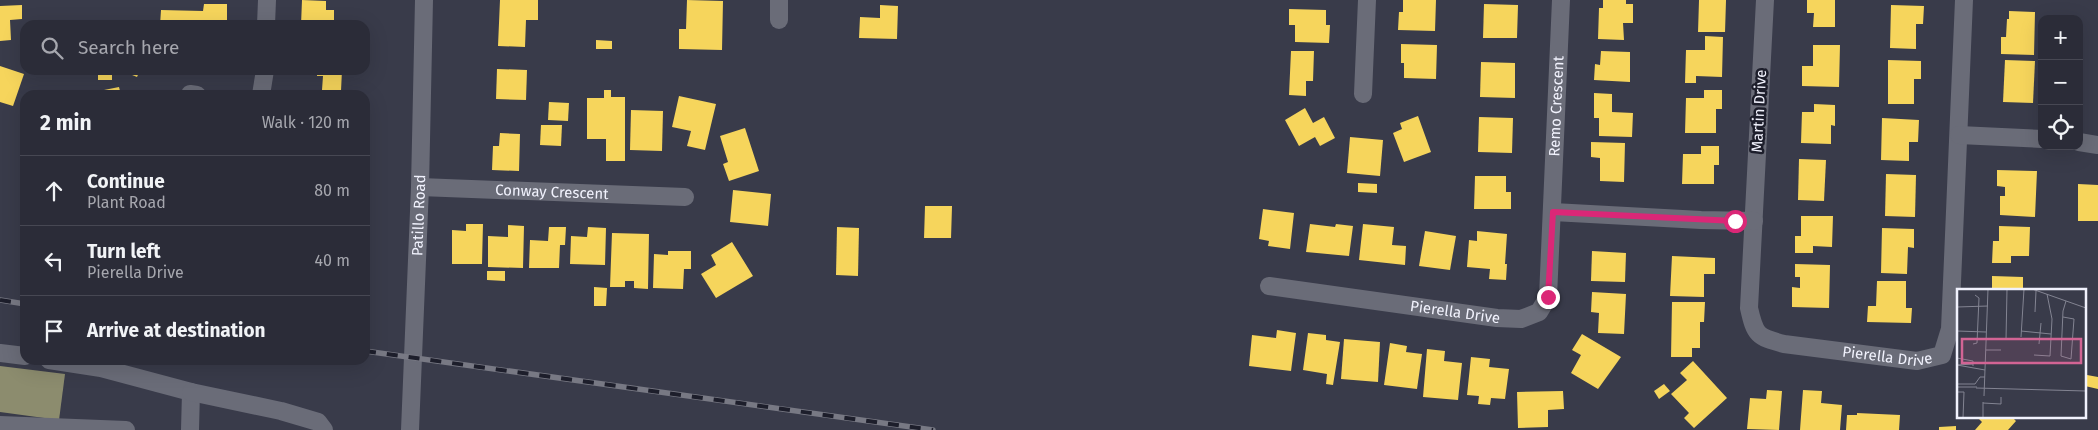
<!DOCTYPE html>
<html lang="en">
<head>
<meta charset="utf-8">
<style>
	body { margin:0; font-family:"Fira Sans",sans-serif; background:#373843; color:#f1f3f6 }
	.controls { position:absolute; right:15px; top:15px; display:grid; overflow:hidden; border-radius:10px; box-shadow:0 5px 20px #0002 }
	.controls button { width:45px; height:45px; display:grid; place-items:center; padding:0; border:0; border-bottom:1px solid #474853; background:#2b2c38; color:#f1f3f6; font:25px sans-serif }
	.stop { position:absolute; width:15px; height:15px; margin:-11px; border:4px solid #db2777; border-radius:50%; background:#fff }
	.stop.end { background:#db2777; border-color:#fff; box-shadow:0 1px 5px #0008 }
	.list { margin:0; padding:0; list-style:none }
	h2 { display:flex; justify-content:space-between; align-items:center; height:65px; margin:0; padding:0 20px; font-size:21px }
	h2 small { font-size:16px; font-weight:400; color:#a6a7ae }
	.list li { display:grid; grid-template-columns:32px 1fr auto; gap:15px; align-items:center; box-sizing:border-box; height:70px; padding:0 20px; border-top:1px solid #474853 }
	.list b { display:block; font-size:19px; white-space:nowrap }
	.list p { margin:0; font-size:16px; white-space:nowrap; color:#a6a7ae }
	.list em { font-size:16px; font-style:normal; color:#a6a7ae }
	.icon { flex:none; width:28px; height:28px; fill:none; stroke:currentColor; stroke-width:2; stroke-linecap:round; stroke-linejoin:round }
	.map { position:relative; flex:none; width:2098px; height:430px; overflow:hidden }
	.search { position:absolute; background:#2b2c38; box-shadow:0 5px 20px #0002; left:20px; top:20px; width:350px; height:55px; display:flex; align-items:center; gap:12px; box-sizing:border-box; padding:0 18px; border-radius:15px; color:#a6a7ae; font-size:19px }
	.panel { position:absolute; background:#2b2c38; box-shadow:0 5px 20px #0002; left:20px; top:90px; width:350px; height:275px; border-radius:15px }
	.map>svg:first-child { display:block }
	.homes { fill:#f6d55c }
	.industry { fill:#8c8c6e }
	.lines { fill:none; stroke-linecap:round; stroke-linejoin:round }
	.minor { stroke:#6a6c78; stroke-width:18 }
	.rail-casing { stroke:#787984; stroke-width:5.5 }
	.rail { stroke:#1d1e2b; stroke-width:4; stroke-dasharray:11; stroke-linecap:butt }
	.route { stroke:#db2777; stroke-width:6 }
	.labels { text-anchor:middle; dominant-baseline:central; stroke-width:5; stroke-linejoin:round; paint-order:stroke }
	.street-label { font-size:15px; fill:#f1f2fd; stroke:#1d1e2b }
	.inset-road { fill:none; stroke:#838492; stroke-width:1 }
	.view { fill:#d26494; fill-opacity:0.15; stroke:#d26494; stroke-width:2.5 }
	.inset-edge { fill:none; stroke:#f1f2fd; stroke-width:2.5 }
</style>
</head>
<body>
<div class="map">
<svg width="2098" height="430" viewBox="0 0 2098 430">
	<rect width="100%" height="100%" fill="#393b4a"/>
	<g class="homes">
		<polygon points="302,0 326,1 326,10 334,10 334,25 301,25"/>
		<polygon points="500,0 538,0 538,20 526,20 525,47 498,46"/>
		<polygon points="687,0 723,1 722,50 679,49 679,29 686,29"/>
		<polygon points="1403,0 1436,0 1435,31 1398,30 1399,12 1403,12"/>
		<polygon points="1603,0 1626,0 1626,4 1633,4 1633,23 1623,23 1624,40 1598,39 1599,8 1603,8"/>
		<polygon points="1699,0 1726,0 1725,32 1698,32"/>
		<polygon points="1807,0 1835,0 1835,27 1813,27 1814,13 1807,13"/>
		<polygon points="204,4 227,4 227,25 160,25 161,10 203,11"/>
		<polygon points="1484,4 1518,5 1517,38 1483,38"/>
		<polygon points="22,5 22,19 10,20 11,40 0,41 0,6"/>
		<polygon points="880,5 898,6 897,39 859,38 860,17 880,18"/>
		<polygon points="1891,5 1924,6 1923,24 1916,24 1916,49 1890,48"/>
		<polygon points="1289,9 1326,10 1326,25 1330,25 1329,43 1295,42 1295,25 1289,25"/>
		<polygon points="2009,11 2035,12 2034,55 2001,54 2001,37 2006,37 2007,19 2009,19"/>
		<polygon points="1705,36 1723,37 1722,77 1696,76 1696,83 1685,83 1686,50 1705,50"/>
		<polygon points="596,40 612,41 612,49 596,49"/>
		<polygon points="1401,44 1437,45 1436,79 1404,78 1404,63 1401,63"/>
		<polygon points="1813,45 1840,45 1839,87 1802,86 1802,66 1813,66"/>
		<polygon points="1291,51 1314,51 1313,81 1306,81 1306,96 1289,95"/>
		<polygon points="1601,51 1630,52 1630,82 1594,80 1595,64 1600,65"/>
		<polygon points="1888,60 1921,61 1921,79 1914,79 1914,104 1888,104"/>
		<polygon points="2005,60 2035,61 2033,103 2003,102"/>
		<polygon points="1481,62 1515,63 1515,98 1480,97"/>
		<polygon points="0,66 24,74 13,106 0,102"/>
		<polygon points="497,69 527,70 526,100 496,99"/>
		<rect x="98" y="70" width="14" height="10"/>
		<polygon points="120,70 140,70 137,77"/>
		<polygon points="317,70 342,70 341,91 322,90 323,76 317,76"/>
		<polygon points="119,87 121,95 99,95 99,91"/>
		<polygon points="604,90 611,90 611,97 625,97 625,161 606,161 606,139 587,139 587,98 604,98"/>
		<polygon points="1704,90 1722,90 1722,109 1716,109 1716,133 1685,133 1686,98 1704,98"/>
		<polygon points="1594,93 1612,94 1612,112 1633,113 1632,137 1599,136 1599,118 1594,118"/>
		<polygon points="679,96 716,104 705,150 687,146 691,131 672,127"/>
		<polygon points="549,102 569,103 568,121 548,120"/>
		<polygon points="1814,104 1835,105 1835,126 1831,125 1831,144 1801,143 1802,112 1814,112"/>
		<polygon points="1305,108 1313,123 1324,117 1335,138 1320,146 1315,137 1299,146 1285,120"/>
		<polygon points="631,110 663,111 662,151 630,150"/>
		<polygon points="1418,116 1431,152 1404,162 1393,133 1402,129 1400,123"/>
		<polygon points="1479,117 1513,118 1512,153 1478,152"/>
		<polygon points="1882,118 1919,120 1918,142 1909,142 1909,161 1881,160"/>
		<polygon points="541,125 562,125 561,146 540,145"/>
		<polygon points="745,128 759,171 729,181 723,164 728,162 720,136"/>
		<polygon points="500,133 520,134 519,171 492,170 493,146 499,146"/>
		<polygon points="1350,137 1383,140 1380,176 1347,173"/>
		<polygon points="1591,142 1625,143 1624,182 1600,181 1600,158 1591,157"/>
		<polygon points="1701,146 1719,146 1719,165 1714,165 1714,184 1682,184 1683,154 1701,154"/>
		<polygon points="1799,159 1826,160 1824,201 1798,200"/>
		<polygon points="1997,170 2037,171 2035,217 2000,215 2000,196 2005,196 2005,187 1997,186"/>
		<polygon points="1886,174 1916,175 1915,217 1885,216"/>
		<polygon points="1475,176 1506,176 1506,192 1511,192 1511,209 1474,209"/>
		<polygon points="1358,183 1377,184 1377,193 1358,192"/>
		<polygon points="2078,184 2098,185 2098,221 2078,221"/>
		<polygon points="733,190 771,194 768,226 730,222"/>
		<polygon points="925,206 952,206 951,238 924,238"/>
		<polygon points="1263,209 1294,213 1290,249 1268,246 1269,241 1259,239"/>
		<polygon points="1801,216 1833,216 1832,247 1813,246 1813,253 1795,253 1795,236 1801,236"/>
		<polygon points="466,224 483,224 482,264 452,264 452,230 466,231"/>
		<polygon points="1310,224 1335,227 1336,224 1353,226 1349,256 1306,252"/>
		<polygon points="1363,224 1394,227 1392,245 1406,246 1405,265 1359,260"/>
		<polygon points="508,225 524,226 523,268 488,267 488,236 508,237"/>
		<polygon points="1999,226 2030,227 2029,256 2011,256 2011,263 1992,263 1993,241 1999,241"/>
		<polygon points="549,227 566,227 565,245 560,245 559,268 529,268 530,240 548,241"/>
		<polygon points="588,227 606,228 605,265 570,264 571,236 587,237"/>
		<polygon points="837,227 859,228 858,276 836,275"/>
		<polygon points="1882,228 1914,229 1914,248 1908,247 1907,274 1881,273"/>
		<polygon points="1425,231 1456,236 1450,270 1419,266"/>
		<polygon points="1477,231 1507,234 1505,264 1507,264 1506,280 1489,279 1490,269 1467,267 1469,240 1477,241"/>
		<polygon points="612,233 649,234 648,289 634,288 634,281 625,281 625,287 610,287"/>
		<polygon points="732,242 753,276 716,298 701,274 716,265 711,255"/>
		<polygon points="668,251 691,251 691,269 684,269 683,289 653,288 654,254 668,255"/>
		<polygon points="1592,251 1626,253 1625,282 1591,281"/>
		<polygon points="1672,256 1715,258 1715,274 1704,274 1704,297 1670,296"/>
		<polygon points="1795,264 1830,265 1829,308 1792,307 1792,287 1800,288 1800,277 1795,277"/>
		<polygon points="487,271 505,271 505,281 487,280"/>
		<polygon points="1992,276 2023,277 2023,290 1992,290"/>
		<polygon points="1877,281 1906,281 1906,308 1912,308 1911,323 1867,322 1868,306 1876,306"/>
		<polygon points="594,287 607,288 606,306 594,306"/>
		<polygon points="1592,292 1626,294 1624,334 1598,333 1599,313 1591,312"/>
		<polygon points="1672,302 1705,302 1704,322 1700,322 1700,348 1692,348 1692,357 1671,357"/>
		<polygon points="1277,330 1296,333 1291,371 1249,366 1252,335 1276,338"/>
		<polygon points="1308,333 1326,335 1326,340 1340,342 1333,385 1326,384 1327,374 1303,370"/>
		<polygon points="1582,334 1621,357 1598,389 1571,373 1581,355 1572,350"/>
		<polygon points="1344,339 1380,342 1378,382 1341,379"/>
		<polygon points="1390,343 1407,346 1406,352 1422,354 1417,389 1384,385"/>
		<polygon points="1427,349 1445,351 1444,361 1462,363 1458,400 1423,397"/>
		<polygon points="1471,357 1490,359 1489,367 1509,369 1505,399 1491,398 1490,405 1478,404 1479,396 1467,395"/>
		<polygon points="1693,361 1727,398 1694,428 1684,418 1689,413 1671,394 1687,380 1680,373"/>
		<polygon points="2087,375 2098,377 2098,389 2085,386"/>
		<polygon points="1664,384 1670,391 1659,399 1654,391"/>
		<polygon points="1767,390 1782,391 1779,430 1747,429 1750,398 1766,399"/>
		<polygon points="1803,390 1822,391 1821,403 1842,405 1840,430 1800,430"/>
		<polygon points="1563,391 1564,409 1548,410 1548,427 1518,428 1517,392"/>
		<polygon points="1857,413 1900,415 1899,430 1846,430 1847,415 1857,415"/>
		<polygon points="1980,416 2011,416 2016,421 2008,430 1975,430 1982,422 1978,418"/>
		<polygon points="1956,426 1956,430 1939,430 1939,427"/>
	</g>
	<polygon class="industry" points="0,366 65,374 59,420 0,412"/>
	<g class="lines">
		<g class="minor">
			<path id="s1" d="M1765,0L1749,308C1755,335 1757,337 1784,344L1917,361L1942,355L1950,329L1964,0"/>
			<polyline points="779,20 779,0"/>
			<polyline points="266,25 267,0"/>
			<polyline points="190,94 197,95"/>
			<polyline points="1363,94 1367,0"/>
			<polyline points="261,95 265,70"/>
			<polyline points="1959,135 2042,139"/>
			<polyline points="2079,142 2098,145"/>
			<path id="s2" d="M420,187L685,197"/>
			<polyline points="1553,212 1701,220 1754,221"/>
			<path id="s3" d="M1269,286L1497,318L1521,319L1539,312L1548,297L1561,0"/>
			<polyline points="0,353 25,356"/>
			<polyline points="49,360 101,368 191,392 190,430"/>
			<polyline points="191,392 281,411 318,422 324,430"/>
			<polyline points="0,425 126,430"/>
			<path id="s4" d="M410,430L420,187L424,0"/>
		</g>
		<defs>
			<g id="rail">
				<polyline points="0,300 25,304"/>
				<polyline points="365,351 933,430"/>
			</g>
		</defs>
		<use href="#rail" class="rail-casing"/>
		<use href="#rail" class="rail"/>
	</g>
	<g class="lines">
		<polyline class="route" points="1548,297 1553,212 1735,221"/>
	</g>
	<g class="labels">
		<g class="street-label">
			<text stroke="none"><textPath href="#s3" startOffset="482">Remo Crescent</textPath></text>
			<text transform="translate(1759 111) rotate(-87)">Martin Drive</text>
			<text stroke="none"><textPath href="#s2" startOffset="132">Conway Crescent</textPath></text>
			<text stroke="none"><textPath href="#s4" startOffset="215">Patillo Road</textPath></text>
			<text stroke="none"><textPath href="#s3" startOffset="188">Pierella Drive</textPath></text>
			<text stroke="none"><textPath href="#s1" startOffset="468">Pierella Drive</textPath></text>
		</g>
	</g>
	<g transform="translate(1957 289)">
		<rect width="129" height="129" fill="#393b4a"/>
		<path class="inset-road" d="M75,0L129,19M0,18L31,17M78,23L79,2M106,28L117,30L114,70L104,67L106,22L109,12M0,42L29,43M64,42L94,45M64,48L67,0M49,51L50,0M16,55L20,54L22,9L18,6M82,55L84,34M29,61H44M77,66L93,67L95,30L90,5M0,69L16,72V77M0,76L28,81M0,76L16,75M0,95H18L23,88H28M0,98H20M19,99L129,102M0,103H7L6,129M27,107L31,0M26,114L44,115V108M26,129V113"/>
		<path class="view" d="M5,50H124V74H5Z"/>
		<rect width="129" height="129" class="inset-edge"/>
	</g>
</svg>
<div class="controls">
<button>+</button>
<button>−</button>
<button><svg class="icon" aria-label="locate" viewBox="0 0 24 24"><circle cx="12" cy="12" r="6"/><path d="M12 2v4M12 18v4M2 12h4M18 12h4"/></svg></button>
</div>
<div class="stop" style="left:1735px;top:221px"></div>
<div class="stop end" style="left:1548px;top:297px"></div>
<div class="search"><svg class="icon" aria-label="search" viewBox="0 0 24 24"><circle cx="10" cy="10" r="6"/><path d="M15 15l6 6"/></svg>Search here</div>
<section class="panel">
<h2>2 min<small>Walk · 120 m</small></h2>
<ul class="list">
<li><svg class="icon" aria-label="ahead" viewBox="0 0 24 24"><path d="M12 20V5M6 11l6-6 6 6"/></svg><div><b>Continue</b><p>Plant Road</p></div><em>80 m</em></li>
<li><svg class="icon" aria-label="left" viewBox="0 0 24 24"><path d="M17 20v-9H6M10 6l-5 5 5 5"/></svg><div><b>Turn left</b><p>Pierella Drive</p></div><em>40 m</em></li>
<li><svg class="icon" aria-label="arrive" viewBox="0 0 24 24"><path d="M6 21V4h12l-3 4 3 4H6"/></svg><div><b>Arrive at destination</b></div></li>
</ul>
</section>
</div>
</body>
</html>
